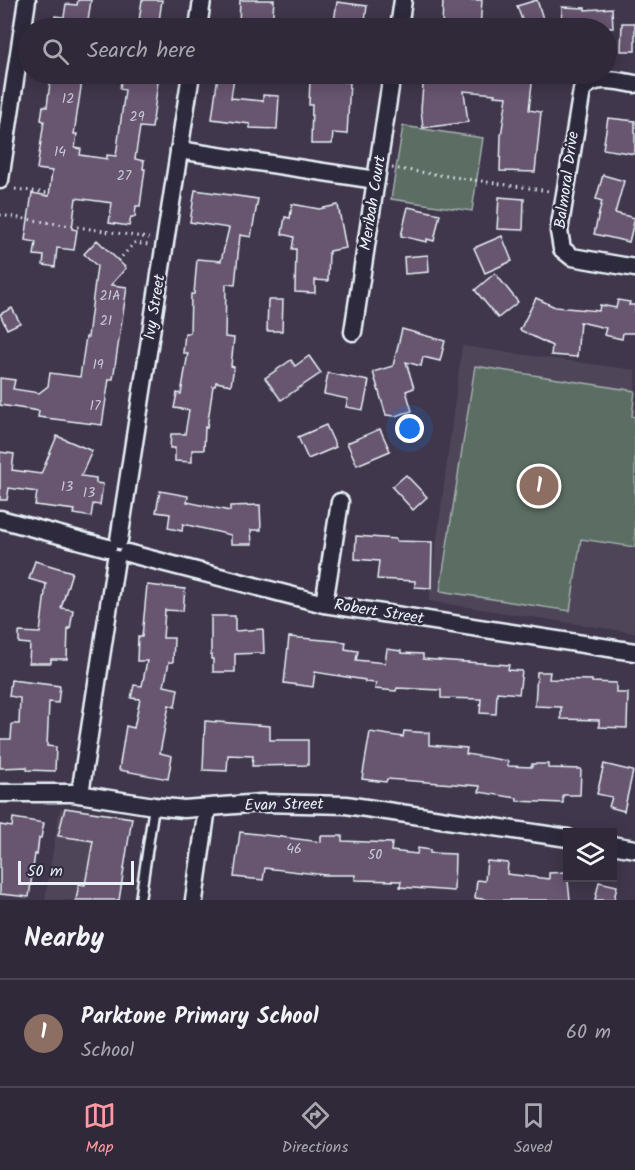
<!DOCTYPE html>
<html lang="en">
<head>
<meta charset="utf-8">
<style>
	body { margin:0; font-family:Kalam,sans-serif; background:#3c3544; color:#f1f3f6 }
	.controls { position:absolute; right:18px; bottom:18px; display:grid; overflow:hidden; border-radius:0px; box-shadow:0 3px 15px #0003 }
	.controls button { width:54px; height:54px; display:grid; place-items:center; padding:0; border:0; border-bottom:2px solid #4b4553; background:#302939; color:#f1f3f6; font:30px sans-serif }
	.scale { position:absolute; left:18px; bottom:15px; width:116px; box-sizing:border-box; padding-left:6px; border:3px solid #e8f1f8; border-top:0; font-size:16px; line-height:21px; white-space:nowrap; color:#e8f1f8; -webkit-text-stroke:4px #2f2a3d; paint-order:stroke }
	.you { position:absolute; left:410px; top:429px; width:21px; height:21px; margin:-15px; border:4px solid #fff; border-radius:50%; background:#1a73e8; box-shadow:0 0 0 9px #1a73e833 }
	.badge { display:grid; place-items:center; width:39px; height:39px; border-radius:50%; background:#ff9aa2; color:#fff; font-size:20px; font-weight:700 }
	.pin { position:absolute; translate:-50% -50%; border:3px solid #fff; box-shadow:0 2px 6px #0006 }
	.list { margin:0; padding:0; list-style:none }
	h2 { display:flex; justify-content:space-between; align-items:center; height:78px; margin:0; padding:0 24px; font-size:26px }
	h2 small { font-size:20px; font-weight:400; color:#a8a6ae }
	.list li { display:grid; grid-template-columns:39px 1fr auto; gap:18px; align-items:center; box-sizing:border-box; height:108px; padding:0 24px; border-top:2px solid #4b4553 }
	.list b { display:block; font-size:22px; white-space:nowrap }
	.list p { margin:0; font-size:20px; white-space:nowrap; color:#a8a6ae }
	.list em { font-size:20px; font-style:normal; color:#a8a6ae }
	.icon { flex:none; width:33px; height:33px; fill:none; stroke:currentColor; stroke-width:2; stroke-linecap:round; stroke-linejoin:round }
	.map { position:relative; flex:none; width:635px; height:900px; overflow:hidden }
	.search { position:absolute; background:#302939; box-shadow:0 3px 15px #0003; left:18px; right:18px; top:18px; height:66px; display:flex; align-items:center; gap:15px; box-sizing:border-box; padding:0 21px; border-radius:33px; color:#a8a6ae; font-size:22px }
	.sheet { height:186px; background:#302939 }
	nav { display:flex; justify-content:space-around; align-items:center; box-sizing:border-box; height:84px; border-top:2px solid #4b4553; background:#302939; font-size:16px; color:#a8a6ae }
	nav a { display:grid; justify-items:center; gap:3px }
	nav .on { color:#ff9aa2 }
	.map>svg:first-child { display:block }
	.built { fill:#4f4459 }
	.green { fill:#5c6d64; stroke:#a2afae; stroke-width:1.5 }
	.building { fill:#67556f; stroke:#e8f1f8; stroke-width:1.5 }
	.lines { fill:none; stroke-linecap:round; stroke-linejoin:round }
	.lane-casing { stroke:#e8f1f8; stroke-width:13 }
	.street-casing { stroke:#e8f1f8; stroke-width:21 }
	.path { stroke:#e8f1f8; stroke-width:3; stroke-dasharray:1.5 4.5; stroke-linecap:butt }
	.lane { stroke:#2f2a3d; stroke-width:8 }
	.street { stroke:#2f2a3d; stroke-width:16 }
	.labels { text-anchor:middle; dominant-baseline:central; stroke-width:5; stroke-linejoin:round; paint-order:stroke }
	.number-label { font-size:14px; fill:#c8cad6 }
	.street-label { font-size:16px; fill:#e8f1f8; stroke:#2f2a3d }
</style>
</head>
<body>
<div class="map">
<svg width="635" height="900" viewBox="0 0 635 900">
	<rect width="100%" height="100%" fill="#40374c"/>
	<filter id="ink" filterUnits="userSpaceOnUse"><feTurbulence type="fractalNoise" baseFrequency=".0167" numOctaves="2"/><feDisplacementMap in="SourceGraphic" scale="12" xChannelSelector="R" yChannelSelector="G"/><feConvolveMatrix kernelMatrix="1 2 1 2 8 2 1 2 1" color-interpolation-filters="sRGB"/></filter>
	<g filter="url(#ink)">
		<g class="built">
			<polygon points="462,346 635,370 635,633 429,601"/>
			<polygon points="60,808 132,820 120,900 45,900"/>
		</g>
		<g class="green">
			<polygon points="403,126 483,138 472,211 391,199"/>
			<polygon points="475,366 635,391 632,416 635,417 635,547 581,539 570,611 440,591"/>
		</g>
		<g class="building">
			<polygon points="78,0 91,0 88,21 91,21 91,28 53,28 55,16 64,17 66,4 77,5"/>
			<polygon points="142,0 162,0 158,28 138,28"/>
			<polygon points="240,0 274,0 272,26 239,25"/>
			<polygon points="443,0 482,0 480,28 442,28"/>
			<polygon points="537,0 546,28 525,28 517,6"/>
			<polygon points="337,2 367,6 364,28 333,28"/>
			<polygon points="562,7 585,8 585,10 612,8 613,28 561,28"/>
			<polygon points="622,23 635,23 635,51 621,51"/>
			<polygon points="51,74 83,74 74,134 77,134 75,148 81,149 80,155 107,159 107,155 116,156 125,90 120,89 122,74 159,74 152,128 140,127 135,159 144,161 143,169 145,169 140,206 136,206 135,217 131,217 129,226 109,223 112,203 76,198 72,229 77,230 74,250 57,248 55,267 43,265 44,256 34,255 36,242 25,240 32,193 49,196 52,171 37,169 44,121 41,120 43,106 47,107"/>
			<polygon points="424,74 482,74 482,75 514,79 515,74 533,74 529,110 541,112 535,172 500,171 501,136 507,97 494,96 495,94 464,91 468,122 423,128 421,109"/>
			<polygon points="218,75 234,77 231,98 263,101 263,95 279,96 277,129 250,128 250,124 212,119"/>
			<polygon points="310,79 350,82 347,134 333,133 332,144 311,144 312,105 309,105"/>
			<polygon points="608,118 635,121 635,154 603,149"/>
			<polygon points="603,175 624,181 615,213 635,218 629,242 594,234 602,201 596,199"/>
			<polygon points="195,190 258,199 251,237 240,235 235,285 226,284 225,337 234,338 231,366 234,367 231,385 216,382 215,386 213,386 207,428 205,427 204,450 192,450 192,462 175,461 175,448 170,448 171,434 185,434 189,410 174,408 177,393 181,394 188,353 183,353 185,333 190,333 191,294 194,294 197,259 221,261 229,228 190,222"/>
			<polygon points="499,197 524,199 523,230 497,229"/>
			<polygon points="292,204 319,209 338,205 346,248 329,251 328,281 315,280 315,293 295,292 296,249 292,249 294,237 282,234 285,217 290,218"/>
			<polygon points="408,207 440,214 434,241 427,239 427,242 401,236"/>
			<polygon points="502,236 512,261 485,273 474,248"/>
			<polygon points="97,240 126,268 111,285 127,287 113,379 109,379 102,425 38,417 39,411 0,405 0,378 15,380 13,389 39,393 48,386 50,373 80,377 86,337 88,337 97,266 84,254"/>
			<polygon points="428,255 429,272 405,274 404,257"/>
			<polygon points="495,273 518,302 498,318 475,290"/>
			<polygon points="536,298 555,307 599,311 600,305 616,308 618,300 630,302 629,305 635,305 635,333 623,333 622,339 604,335 606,328 580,322 577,357 551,355 552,346 520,330"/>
			<polygon points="268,300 283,300 282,331 267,331"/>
			<polygon points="12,308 20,323 7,329 0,314"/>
			<polygon points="402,329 445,341 440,361 423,357 421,366 406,362 414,388 406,391 412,411 395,416 386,415 373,372 393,366"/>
			<polygon points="309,356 321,373 281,400 265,378 291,360 295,366"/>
			<polygon points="328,373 369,381 363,410 346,407 348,399 324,394"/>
			<polygon points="326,425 336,447 308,459 298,437"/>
			<polygon points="380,429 390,451 357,465 347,443"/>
			<polygon points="57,436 92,451 81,476 96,478 96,483 103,484 100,505 93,504 91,517 74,514 75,510 35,505 37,492 9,488 7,500 0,500 0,452 14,454 12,470 41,474"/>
			<polygon points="406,475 427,497 413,510 392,487"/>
			<polygon points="160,491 188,496 187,502 230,511 230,506 260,505 261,530 251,530 252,544 231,544 231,535 183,524 182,531 168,528 170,514 156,512"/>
			<polygon points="356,536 396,539 396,541 432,542 431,588 415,587 415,581 377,579 379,561 355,559"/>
			<polygon points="35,561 72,572 61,608 73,610 70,629 68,628 67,659 51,659 51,663 29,663 30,644 19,643 19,632 40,633 46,584 29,579"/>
			<polygon points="147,585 185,589 183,611 165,610 163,638 174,638 173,662 169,662 164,686 178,689 175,707 169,705 160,753 172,756 168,779 119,770 126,726 134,728 140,699 131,698 134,685 142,686 147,661 137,661 138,637 142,637"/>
			<polygon points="211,616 235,616 235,631 263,629 264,653 235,654 235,672 213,672 213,659 211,659"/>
			<polygon points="289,637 346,642 345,649 358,651 356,660 385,663 387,649 401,651 401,653 423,654 423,659 509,665 508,670 522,671 519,694 497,692 496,714 480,713 481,699 441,698 441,690 397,688 396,691 375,689 376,683 365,682 365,680 315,672 313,687 284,683"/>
			<polygon points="537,672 550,672 549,679 592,680 592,682 616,683 616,693 628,693 627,728 599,727 599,720 561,719 561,707 535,706"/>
			<polygon points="11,680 60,686 58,703 49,702 47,746 56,747 55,771 27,770 27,767 0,768 0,739 11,739 12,724 19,724 20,698 9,696"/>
			<polygon points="205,721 270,726 270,740 308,740 308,765 252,766 253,756 228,755 227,771 203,770"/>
			<polygon points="404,731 429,733 429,745 467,748 466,754 508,761 507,766 532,767 532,764 548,764 548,768 581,769 580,795 563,795 563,803 517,801 517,798 479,792 480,786 387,779 386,782 362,779 370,732 403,737"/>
			<polygon points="604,764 633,771 624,811 609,807 612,797 597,794"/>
			<polygon points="65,808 132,818 119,900 76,900 79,884 85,885 93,841 58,836"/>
			<polygon points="13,818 44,823 41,838 39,838 37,855 35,854 29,897 0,894 0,825 12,827"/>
			<polygon points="240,832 321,842 321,836 342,836 342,841 392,843 391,851 417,854 418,848 430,850 430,853 455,854 454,891 400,887 401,881 355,880 355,875 325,875 265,868 263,880 234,877"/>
			<polygon points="487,861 508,863 507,874 549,879 549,873 567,872 570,900 490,900 475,898 477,880 485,881"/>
			<polygon points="599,882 617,886 614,900 595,900"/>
		</g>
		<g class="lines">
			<defs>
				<polyline id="lane" points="140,900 154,806"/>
				<g id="street">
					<polyline points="198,28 202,0"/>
					<polyline points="399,28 403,0"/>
					<path d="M635,84C618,81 594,74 582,90L559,231L562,249L572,257L635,268"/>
					<polyline points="179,150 376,180"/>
					<polyline points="0,180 27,0"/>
					<polyline points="353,332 392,74"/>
					<polyline points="0,519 108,548"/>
					<polyline points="119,540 191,74"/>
					<polyline points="127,553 324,604 635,652"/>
					<polyline points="324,604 340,502"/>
					<polyline points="0,793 72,793 154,806 184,809 261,803 346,805 568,838"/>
					<polyline points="80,794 116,559"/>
					<polyline points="612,845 635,849"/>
					<polyline points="194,900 207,808"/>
				</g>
			</defs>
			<use href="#lane" class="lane-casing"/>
			<use href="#street" class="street-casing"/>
			<g class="path">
				<polyline points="392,168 549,191"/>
				<polyline points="15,189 49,193"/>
				<polyline points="0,215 149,238"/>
				<polyline points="118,261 134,243 149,245"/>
			</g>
			<use href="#lane" class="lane"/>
			<use href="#street" class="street"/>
		</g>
	</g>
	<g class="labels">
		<g class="number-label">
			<text x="68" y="99">12</text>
			<text x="137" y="117">29</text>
			<text x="60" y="152">14</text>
			<text x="124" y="176">27</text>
			<text x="110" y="296">21A</text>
			<text x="106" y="321">21</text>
			<text x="98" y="365">19</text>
			<text x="95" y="406">17</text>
			<text x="67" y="487">13</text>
			<text x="89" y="493">13</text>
			<text x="294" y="849">46</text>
			<text x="375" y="855">50</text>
		</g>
		<g class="street-label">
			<text transform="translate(567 180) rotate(-82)">Balmoral Drive</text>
			<text transform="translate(373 203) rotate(-81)">Meribah Court</text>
			<text transform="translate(155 307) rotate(-81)">Ivy Street</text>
			<text transform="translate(379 612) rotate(9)">Robert Street</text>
			<text transform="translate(284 805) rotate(-1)">Evan Street</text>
		</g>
	</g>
</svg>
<div class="controls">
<button><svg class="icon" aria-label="layers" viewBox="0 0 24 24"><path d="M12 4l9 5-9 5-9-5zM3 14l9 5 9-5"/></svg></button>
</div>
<div class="scale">50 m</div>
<div class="you"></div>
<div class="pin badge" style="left:539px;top:486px;background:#8d6e63">1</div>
<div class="search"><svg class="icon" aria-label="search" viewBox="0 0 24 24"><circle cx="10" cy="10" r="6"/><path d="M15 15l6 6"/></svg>Search here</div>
</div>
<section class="sheet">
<h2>Nearby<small></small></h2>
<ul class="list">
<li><span class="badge" style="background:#8d6e63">1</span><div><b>Parktone Primary School</b><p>School</p></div><em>60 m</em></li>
</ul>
</section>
<nav>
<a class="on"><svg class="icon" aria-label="map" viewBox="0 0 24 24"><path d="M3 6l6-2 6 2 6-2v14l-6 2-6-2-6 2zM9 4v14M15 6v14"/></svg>Map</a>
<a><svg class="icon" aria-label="directions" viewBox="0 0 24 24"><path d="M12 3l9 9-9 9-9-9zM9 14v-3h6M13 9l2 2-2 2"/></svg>Directions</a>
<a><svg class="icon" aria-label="saved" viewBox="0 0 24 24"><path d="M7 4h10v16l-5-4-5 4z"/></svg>Saved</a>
</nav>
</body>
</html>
